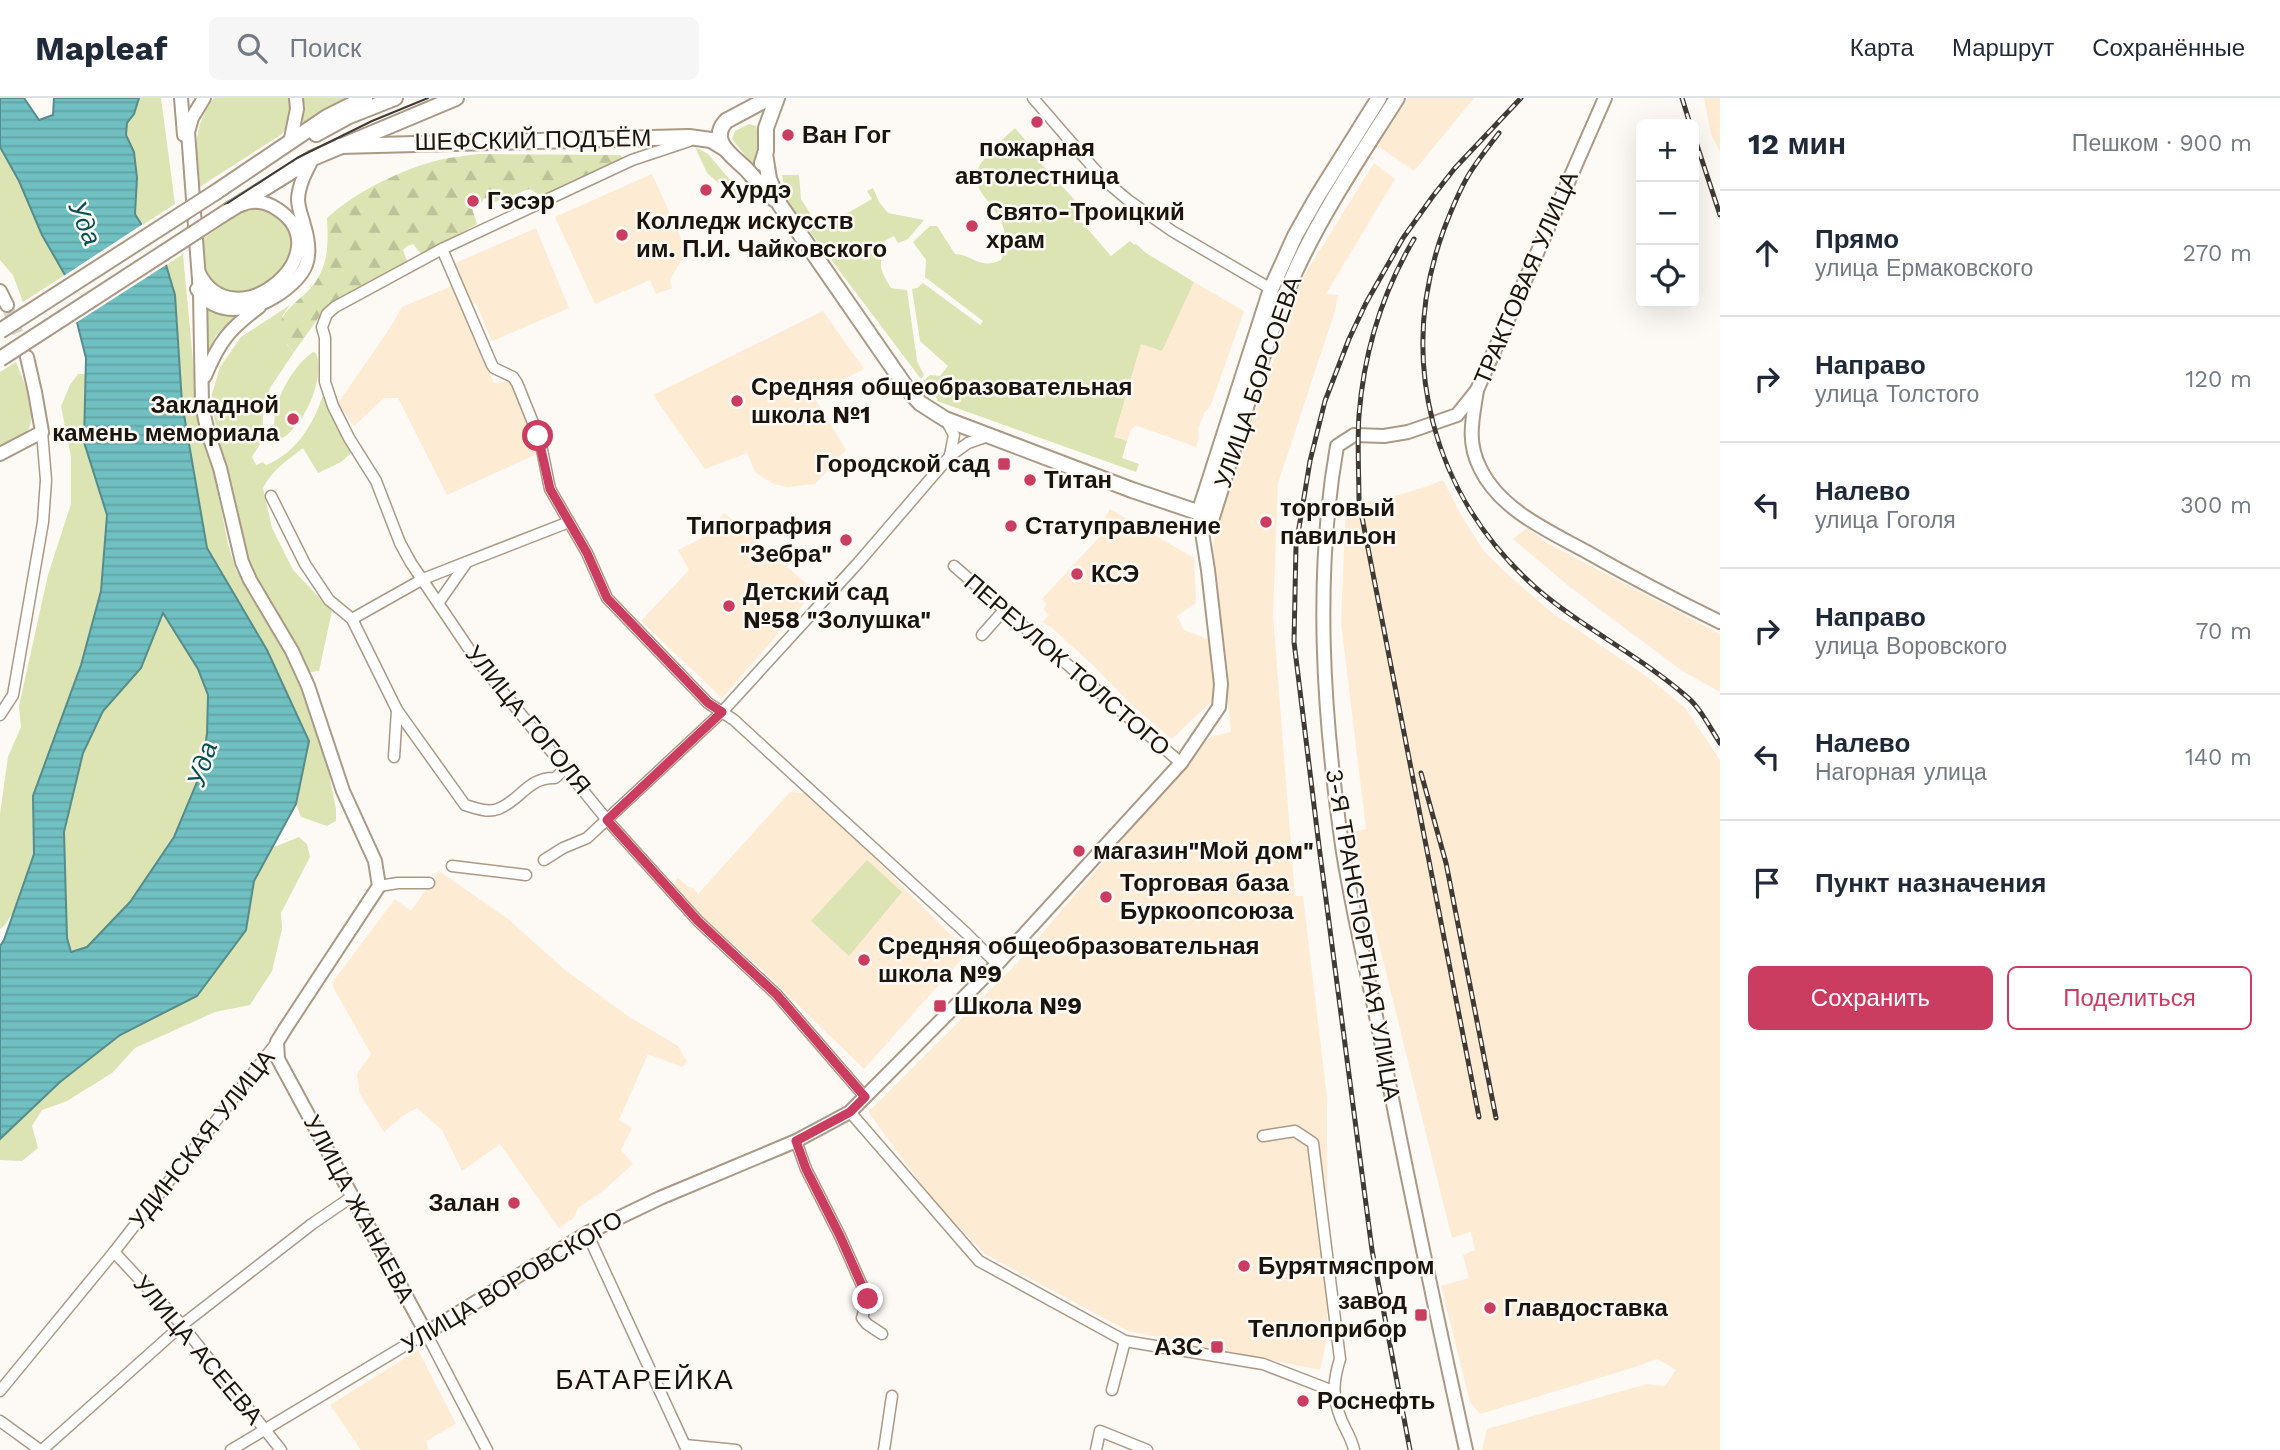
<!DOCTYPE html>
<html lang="ru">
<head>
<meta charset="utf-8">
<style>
	body { margin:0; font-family:"Work Sans",sans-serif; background:#f6f6f7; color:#1f2937 }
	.controls { position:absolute; right:21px; top:21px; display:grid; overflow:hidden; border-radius:10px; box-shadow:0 7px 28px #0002 }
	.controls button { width:63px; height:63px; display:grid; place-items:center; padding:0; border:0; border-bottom:2px solid #e0e1e3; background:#fff; color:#1f2937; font:35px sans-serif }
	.stop { position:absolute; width:21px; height:21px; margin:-16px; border:5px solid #cb3c61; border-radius:50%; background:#fff }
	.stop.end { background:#cb3c61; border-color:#fff; box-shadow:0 2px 7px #0008 }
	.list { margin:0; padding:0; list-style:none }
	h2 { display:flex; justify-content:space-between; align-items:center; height:91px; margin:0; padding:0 28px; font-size:30px }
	h2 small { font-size:23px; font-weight:400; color:#747a83 }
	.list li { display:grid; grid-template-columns:46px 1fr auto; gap:21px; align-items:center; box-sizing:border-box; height:126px; padding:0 28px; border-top:2px solid #e0e1e3 }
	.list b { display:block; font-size:26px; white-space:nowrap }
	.list p { margin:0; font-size:23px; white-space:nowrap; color:#747a83 }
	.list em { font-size:23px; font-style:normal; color:#747a83 }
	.actions { display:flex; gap:14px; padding:21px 28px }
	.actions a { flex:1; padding:16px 0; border:2px solid #cb3c61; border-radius:10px; text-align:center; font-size:24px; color:#cb3c61 }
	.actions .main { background:#cb3c61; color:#fff }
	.icon { flex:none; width:38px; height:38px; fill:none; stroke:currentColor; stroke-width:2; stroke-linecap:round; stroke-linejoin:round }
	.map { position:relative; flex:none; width:1720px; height:1352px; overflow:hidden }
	header { display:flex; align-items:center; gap:42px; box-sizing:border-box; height:98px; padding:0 35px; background:#fff; border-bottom:2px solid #e0e1e3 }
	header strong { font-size:33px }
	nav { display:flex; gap:38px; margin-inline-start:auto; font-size:24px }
	.search { width:490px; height:63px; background:#f6f6f7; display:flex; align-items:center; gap:18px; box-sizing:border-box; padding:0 24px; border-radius:10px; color:#747a83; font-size:26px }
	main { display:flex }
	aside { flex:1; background:#fff }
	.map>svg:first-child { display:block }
	.built { fill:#feebd4 }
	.green { fill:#dbe4b2 }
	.forest { fill:url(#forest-firs) }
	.water { fill:url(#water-rules); stroke:#568c8b; stroke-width:2; fill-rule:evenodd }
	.pier { fill:#fdf9f5 }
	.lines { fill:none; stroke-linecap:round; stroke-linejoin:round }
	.secondary-tunnel { stroke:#dbd7d2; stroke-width:12; stroke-dasharray:12 6; stroke-linecap:butt }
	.street-casing { stroke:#aa9985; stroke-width:13 }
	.secondary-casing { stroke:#aa9985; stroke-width:16 }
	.primary-casing { stroke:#aa9985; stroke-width:18 }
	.street { stroke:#fff; stroke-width:10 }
	.secondary { stroke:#fff; stroke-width:12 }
	.primary { stroke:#fff; stroke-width:14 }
	.tram { stroke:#403a34; stroke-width:2 }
	.rail-casing { stroke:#403a34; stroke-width:5 }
	.rail { stroke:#fdf9f5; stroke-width:2.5; stroke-dasharray:8; stroke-linecap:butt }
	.primary-bridge-casing { stroke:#aa9985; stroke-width:18; stroke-linecap:butt }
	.primary-bridge { stroke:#fff; stroke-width:14 }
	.route { stroke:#cb3c61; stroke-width:9 }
	.poi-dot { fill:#cb3c61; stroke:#fdf9f5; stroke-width:2.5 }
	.labels { text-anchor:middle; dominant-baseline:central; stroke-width:5; stroke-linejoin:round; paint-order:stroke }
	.poi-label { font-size:24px; font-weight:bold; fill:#1a140d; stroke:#fdf9f5; text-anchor:start }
	.street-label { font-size:24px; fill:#1a140d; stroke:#fdf9f5 }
	.water-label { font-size:26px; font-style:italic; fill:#054f52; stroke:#fdf9f5 }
	.quarter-label { font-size:28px; letter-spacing:2px; fill:#1a140d; stroke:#fdf9f5 }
</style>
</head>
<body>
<header>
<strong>Mapleaf</strong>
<div class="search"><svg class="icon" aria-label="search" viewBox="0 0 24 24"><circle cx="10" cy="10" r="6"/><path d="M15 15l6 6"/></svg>Поиск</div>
<nav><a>Карта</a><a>Маршрут</a><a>Сохранённые</a></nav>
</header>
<main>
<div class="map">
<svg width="1720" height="1352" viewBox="0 0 1720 1352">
	<defs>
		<pattern id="forest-firs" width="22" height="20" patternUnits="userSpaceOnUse" patternTransform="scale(1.75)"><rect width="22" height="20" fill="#dbe4b2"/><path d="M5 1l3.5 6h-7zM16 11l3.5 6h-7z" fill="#bbc398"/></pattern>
		<pattern id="water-rules" width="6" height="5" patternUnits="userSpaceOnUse" patternTransform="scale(1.75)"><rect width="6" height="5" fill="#70bfc1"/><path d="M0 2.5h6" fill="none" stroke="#60a3a5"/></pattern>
	</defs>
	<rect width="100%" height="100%" fill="#fdf9f5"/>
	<g class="built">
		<polygon points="1408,0 1474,0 1414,73 1378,48"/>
		<polygon points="1704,0 1720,0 1720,54 1711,36"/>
		<polygon points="1374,65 1395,81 1326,196 1338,197 1335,213 1278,385 1273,518 1295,798 1303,798 1327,1000 1327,1241 1320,1272 1128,1233 985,1156 934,1103 868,1014 1016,866 1210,639 1231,634 1213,445 1232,377 1296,200 1292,197"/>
		<polygon points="652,76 687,153 670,181 672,190 656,196 650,182 595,206 555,119"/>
		<polygon points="536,130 569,210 492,243 476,205 470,207 453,166"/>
		<polygon points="1194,184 1244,213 1210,309 1204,315 1198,331 1199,340 1196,349 1141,329 1135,328 1131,332 1127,343 1114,340 1141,246 1162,253"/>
		<polygon points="452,188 494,285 511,284 541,354 447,397 398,300 384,300 354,328 338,305 390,230 402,209"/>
		<polygon points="823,213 864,271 813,297 846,352 815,386 787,389 774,386 755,374 747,355 705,371 653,297"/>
		<polygon points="1443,382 1461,417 1483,452 1505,474 1551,514 1649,580 1685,610 1720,662 1720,1352 1482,1352 1487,1331 1647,1286 1665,1288 1676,1272 1657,1261 1635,1269 1480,1316 1470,1304 1441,1188 1469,1180 1463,1157 1475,1152 1471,1134 1452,1140 1351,734 1366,731 1341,524 1346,406 1381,402 1425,389"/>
		<polygon points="1110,411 1194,460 1196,505 1177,518 1184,532 1210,542 1219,596 1172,641 1132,607 1095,569 1051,529 1042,524 1049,517 1043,511 1047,506 1042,501 1106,432 1100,428"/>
		<polygon points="724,415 815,493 722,600 641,523 689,472 678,452 700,441"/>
		<polygon points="1527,430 1547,445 1720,536 1720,594 1681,572 1570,489 1513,441"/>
		<polygon points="790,694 805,695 866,752 968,854 864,971 761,871 701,818 672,786 678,780 689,789 693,790 698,796"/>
		<polygon points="439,773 508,821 565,872 628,918 678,948 687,964 682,969 648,956 619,1022 632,1030 621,1052 633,1066 603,1093 578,1110 574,1120 559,1130 500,1046 462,1073 442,1032 417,1010 404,1017 384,1034 360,996 357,976 371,956 333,889 334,882 395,801 411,813"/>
		<polygon points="418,1252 456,1326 426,1343 428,1352 361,1352 330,1307"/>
	</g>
	<g class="green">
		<path d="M139,0H161L175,106L141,128C130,111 138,88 136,68C134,56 123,36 127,25C131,16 136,13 139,0Z"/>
		<path d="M214,0H291C293,12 291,26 282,36L198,90C196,55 191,30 214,0Z"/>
		<polygon points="302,0 349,0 303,27"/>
		<path d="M749,26L756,28C759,38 759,54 756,64L752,66L732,41L735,33Z"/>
		<path d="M1015,30L1036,54L1033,57L1085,113L1078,120L1111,158L1130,143L1134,147L1136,146L1146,155L1194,184L1162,253L1141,246L1114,339L1127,343L1122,360L1139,366L1136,374L937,303L935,290L930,288L923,290L920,286L930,277L940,278L948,268L920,243L912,191L917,190L923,185L980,227L983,223L925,179L926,162L913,144L930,128H937L955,156C974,157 979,172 1001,162C1020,118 972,100 976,76C979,62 1004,40 1015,30Z"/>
		<polygon points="0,49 19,83 42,137 65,177 23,204 13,177 0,162"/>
		<polygon points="695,49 708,56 743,97 735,99 707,75"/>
		<path d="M782,77H799L801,101L820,131L872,101L867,93L873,90L879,104L888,115L924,122L908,141L898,145L894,138L884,143L888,151C875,165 882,175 891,190L907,192L917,263L924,277L921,281L787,103Z"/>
		<path d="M256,109C267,111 272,114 280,121C322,159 239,223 208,179C201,168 202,154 201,142L247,111Z"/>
		<polygon points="183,156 199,328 213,370 228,446 236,472 289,560 323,646 336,711 336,723 327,728 301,719 296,706 309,643 267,552 207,450 182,305 175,197 166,167"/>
		<polygon points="204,206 237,216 216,237 207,256"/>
		<path d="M290,207L282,218L287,247L294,254L270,290L263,317V341L252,359L256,367L263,364L266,367C298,354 314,325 324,294L351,355L341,364L318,375L303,350C289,361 271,373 263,390L272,430L293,472L332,513L319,573L310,574L254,479L241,445L214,319L212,296L220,269L241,239Z"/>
		<path d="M313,254L316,255C326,281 303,332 277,343C266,314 289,271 313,254Z"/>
		<path d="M16,264C23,282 42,322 24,337C18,343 8,346 0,351V274Z"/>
		<polygon points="78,276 86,276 84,344 107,417 101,493 81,567 33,697 34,756 15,811 5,827 0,831 0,716 8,659 21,629 19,608 48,477 71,406 71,359 61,308 70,287"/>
		<polygon points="163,514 198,571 208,597 207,636 200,677 174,739 130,804 87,849 71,854 67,840 64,734 83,655 102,613 141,570"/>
		<polygon points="299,739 307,746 310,759 281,815 282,831 272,873 250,907 215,914 135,950 112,975 67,1003 42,1012 32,1028 38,1050 22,1063 0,1062 0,1041 60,984 120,937 197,898 246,832 254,783 272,750"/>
		<polygon points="867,762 902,794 849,858 811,823"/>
	</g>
	<path class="forest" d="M478,56L620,57L624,60L621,63L542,98L529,91L495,104L484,100L482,104L478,106L476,101L472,100L470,104L477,126L422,157L413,146L407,148L403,152L408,166L322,215L294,254C257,218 304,206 318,180C329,162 328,140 327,120C357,93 400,72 439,62C452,59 465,58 478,56Z"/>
	<path class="water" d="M0,0H24L39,22L53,17L54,0H139L134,16L127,25L126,37L134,54L137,80L135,116L166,167L175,197L182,305L207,450L267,552L309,643L296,706L254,783L246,832L197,898L120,937L60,984L0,1041V848L4,842L34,756L33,698L81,567L101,493L107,417L84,344L86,260L65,177L42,137L19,83L0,49ZM163,515L198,571L208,597L207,636L200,677L174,739L130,804L87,849L71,854L67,840L64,734L83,655L103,613L141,570Z"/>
	<polygon class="pier" points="143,126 169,165 74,226 62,179"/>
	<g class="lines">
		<polyline class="secondary-tunnel" points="7,207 25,256"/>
		<defs>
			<g id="street">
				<polyline points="1033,0 1103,81 1128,102 1172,133 1271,191"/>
				<polyline points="689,43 632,62 540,105 442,151 335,209 327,216 322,229 325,240 325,284 333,308 349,340 376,383 400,445 411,465 473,557 607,722 698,823 777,897 865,999"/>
				<polyline points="442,151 492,267 494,270 513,279 517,285 540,342 550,391 587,455 607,500 708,605 734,622 966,835 997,866"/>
				<polyline points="946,322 954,337 950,357"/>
				<path d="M271,398L305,466L329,502L352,521L397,612L465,707C475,710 487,715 498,711C521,702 528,679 555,680L566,670"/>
				<polyline points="954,468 1181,665"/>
				<polyline points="439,504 467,464"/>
				<polyline points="352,521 423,481 569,424"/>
				<polyline points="982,537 1005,511"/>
				<polyline points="0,617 13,597 43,424 46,382 42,334"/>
				<polyline points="394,659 397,612"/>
				<polyline points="544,762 563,750 587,740 722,614 858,465 950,358 968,345 988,338"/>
				<polyline points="452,768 526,777"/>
				<polyline points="379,788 398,785 429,785"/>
				<polyline points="850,1014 979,1163 1125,1243 1263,1266 1333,1293"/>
				<path d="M1263,1038L1295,1033L1313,1045L1340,1261C1333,1283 1332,1299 1341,1321C1345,1331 1352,1341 1354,1352"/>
				<polyline points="796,1043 806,1071 840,1138 868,1201 862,1220 867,1226 882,1236"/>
				<polyline points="587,1135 687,1352"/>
				<polyline points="114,1154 182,1227 281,1352"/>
				<polyline points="1112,1292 1125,1243"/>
				<polyline points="0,1293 114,1154 277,944"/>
				<polyline points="0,1323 40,1352"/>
				<polyline points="685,1347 736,1352"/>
				<polyline points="42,1352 182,1227 312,1126 353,1098"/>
				<polyline points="231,1352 426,1235 487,1352"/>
				<polyline points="884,1352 892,1298"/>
				<polyline points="1096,1352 1100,1333 1147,1352"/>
			</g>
			<g id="secondary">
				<polyline points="181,0 184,37"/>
				<polyline points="204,0 192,20 188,34 200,195 202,307 208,335 220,370 242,464 250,482 292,553 308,588 343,693 375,763 379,788 285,931 277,944 278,961 426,1235 587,1135 660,1100 796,1043 850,1014 999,864 1181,665 1219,609 1221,586 1208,472 1199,415"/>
				<path d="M1605,0L1477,292C1473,320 1466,342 1480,370C1500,412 1549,433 1587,454C1631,479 1675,502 1720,524"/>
				<polyline points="290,45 297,11 296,0"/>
				<path d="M199,175C234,245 344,154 277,111C267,104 253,101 241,107"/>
				<path d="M197,191C205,204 219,211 234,211C252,211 265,205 279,196C308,176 314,160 304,127C302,119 298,110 298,101C299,86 306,73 313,60"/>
				<polyline points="0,193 7,207"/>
				<path d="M205,278C219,244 229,231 259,209"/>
				<polyline points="0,356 42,334 35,294 27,259"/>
				<path d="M1466,1352C1435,1211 1405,1070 1378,928C1366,868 1351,808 1342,747C1323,615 1314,479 1337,348L1354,337L1384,338L1408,334L1457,317L1477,292"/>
			</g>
			<g id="primary">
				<path d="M769,0L726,23C708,43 733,58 747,72C756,82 764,92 774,101"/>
				<polyline points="316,36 347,19 395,0"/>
				<polyline points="340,48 689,39 711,42 724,50"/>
				<path d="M765,56L769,81L780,107L906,289L920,305L945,321L1132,392L1212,419C1238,338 1260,254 1294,176C1322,114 1361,57 1397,0"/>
				<polyline points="762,65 766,53 766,30 777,0"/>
				<polyline points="216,94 327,19 365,0"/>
				<polyline points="228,113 313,60 456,0"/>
				<polyline points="1199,415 1271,191 1295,138 1317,99 1379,0"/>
			</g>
		</defs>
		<use href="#street" class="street-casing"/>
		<use href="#secondary" class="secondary-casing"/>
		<use href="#primary" class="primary-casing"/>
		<use href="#street" class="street"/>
		<use href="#secondary" class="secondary"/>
		<use href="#primary" class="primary"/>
		<polyline class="tram" points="0,253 297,60 372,23 428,0"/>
		<defs>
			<g id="rail">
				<polyline points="1682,0 1690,26"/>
				<path d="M1499,35C1488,49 1477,63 1468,78C1458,95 1451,113 1444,131C1396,261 1432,397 1535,489C1582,530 1639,557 1686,598C1700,609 1710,630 1720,645"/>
				<polyline points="1694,38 1720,117"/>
				<path d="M1414,141C1382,195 1364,254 1359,317C1357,346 1359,375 1359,404L1479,1019"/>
				<polyline points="1421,675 1446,765 1496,1020"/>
				<polyline points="1410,1352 1372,1152 1319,748 1294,544 1296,448 1310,363 1325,303 1349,241 1366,205 1403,140 1433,98 1455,70 1521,0"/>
			</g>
		</defs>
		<use href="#rail" class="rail-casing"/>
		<use href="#rail" class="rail"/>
		<defs>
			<g id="primary-bridge">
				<polyline points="0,233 216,94"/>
				<polyline points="0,261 228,113"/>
			</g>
		</defs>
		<use href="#primary-bridge" class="primary-bridge-casing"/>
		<use href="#primary-bridge" class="primary-bridge"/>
	</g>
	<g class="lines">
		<polyline class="route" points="538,338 550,391 587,455 607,500 708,605 722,614 607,722 698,823 777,897 865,999 850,1014 796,1043 806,1071 840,1138 868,1201"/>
	</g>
	<g class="poi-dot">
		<circle cx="1037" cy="24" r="7"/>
		<circle cx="788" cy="37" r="7"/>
		<circle cx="706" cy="92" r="7"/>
		<circle cx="473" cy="103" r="7"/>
		<circle cx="972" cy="128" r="7"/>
		<circle cx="622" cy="137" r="7"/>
		<circle cx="737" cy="303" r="7"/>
		<circle cx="293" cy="321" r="7"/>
		<rect x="997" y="359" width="14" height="14" rx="3.5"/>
		<circle cx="1030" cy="382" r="7"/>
		<circle cx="1266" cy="424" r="7"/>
		<circle cx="1011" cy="428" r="7"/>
		<circle cx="846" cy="442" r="7"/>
		<circle cx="1077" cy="476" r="7"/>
		<circle cx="729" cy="508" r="7"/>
		<circle cx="1079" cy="753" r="7"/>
		<circle cx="1106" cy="799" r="7"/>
		<circle cx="864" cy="862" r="7"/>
		<rect x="933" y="901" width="14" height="14" rx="3.5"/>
		<circle cx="514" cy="1105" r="7"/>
		<circle cx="1244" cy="1168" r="7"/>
		<circle cx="1490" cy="1210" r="7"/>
		<rect x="1414" y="1210" width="14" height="14" rx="3.5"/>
		<rect x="1210" y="1242" width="14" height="14" rx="3.5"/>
		<circle cx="1303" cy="1303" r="7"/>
	</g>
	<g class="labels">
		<g class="poi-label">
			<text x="802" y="37">Ван Гог</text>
			<text x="1037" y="50" text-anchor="middle">пожарная<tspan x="1037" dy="28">автолестница</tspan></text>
			<text x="720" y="92">Хурдэ</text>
			<text x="487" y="103">Гэсэр</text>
			<text x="986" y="114">Свято-Троицкий<tspan x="986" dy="28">храм</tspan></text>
			<text x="636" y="123">Колледж искусств<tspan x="636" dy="28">им. П.И. Чайковского</tspan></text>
			<text x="751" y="289">Средняя общеобразовательная<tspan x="751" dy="28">школа №1</tspan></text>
			<text x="279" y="307" text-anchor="end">Закладной<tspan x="279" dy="28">камень мемориала</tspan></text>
			<text x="990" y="366" text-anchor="end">Городской сад</text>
			<text x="1044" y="382">Титан</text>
			<text x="1280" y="410">торговый<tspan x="1280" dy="28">павильон</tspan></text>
			<text x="832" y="428" text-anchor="end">Типография<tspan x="832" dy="28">"Зебра"</tspan></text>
			<text x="1025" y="428">Статуправление</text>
			<text x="1091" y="476">КСЭ</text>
			<text x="743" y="494">Детский сад<tspan x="743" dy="28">№58 "Золушка"</tspan></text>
			<text x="1093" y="753">магазин"Мой дом"</text>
			<text x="1120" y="785">Торговая база<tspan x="1120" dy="28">Буркоопсоюза</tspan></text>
			<text x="878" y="848">Средняя общеобразовательная<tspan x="878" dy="28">школа №9</tspan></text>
			<text x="954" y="908">Школа №9</text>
			<text x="500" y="1105" text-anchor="end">Залан</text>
			<text x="1258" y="1168">Бурятмяспром</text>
			<text x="1407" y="1203" text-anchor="end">завод<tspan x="1407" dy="28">Теплоприбор</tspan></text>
			<text x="1504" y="1210">Главдоставка</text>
			<text x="1203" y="1249" text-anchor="end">АЗС</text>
			<text x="1317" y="1303">Роснефть</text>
		</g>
		<g class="street-label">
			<text transform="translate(533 42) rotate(-1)">ШЕФСКИЙ ПОДЪЁМ</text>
			<text transform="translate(1526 180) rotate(-67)">ТРАКТОВАЯ УЛИЦА</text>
			<text transform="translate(1258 284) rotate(-71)">УЛИЦА БОРСОЕВА</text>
			<text transform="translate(1067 567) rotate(41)">ПЕРЕУЛОК ТОЛСТОГО</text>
			<text transform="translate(528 622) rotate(51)">УЛИЦА ГОГОЛЯ</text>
			<text transform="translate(1363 837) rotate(80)">3-Я ТРАНСПОРТНАЯ УЛИЦА</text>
			<text transform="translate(202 1041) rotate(-52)">УДИНСКАЯ УЛИЦА</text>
			<text transform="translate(359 1111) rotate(62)">УЛИЦА ЖАНАЕВА</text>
			<text transform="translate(512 1184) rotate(-31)">УЛИЦА ВОРОВСКОГО</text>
			<text transform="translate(198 1252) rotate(50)">УЛИЦА АСЕЕВА</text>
		</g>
		<g class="water-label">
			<text transform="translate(85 125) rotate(67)">Уда</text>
			<text transform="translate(202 666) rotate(-72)">Уда</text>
		</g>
		<g class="quarter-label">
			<text x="645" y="1281">БАТАРЕЙКА</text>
		</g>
	</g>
</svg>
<div class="controls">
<button>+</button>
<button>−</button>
<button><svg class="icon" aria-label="locate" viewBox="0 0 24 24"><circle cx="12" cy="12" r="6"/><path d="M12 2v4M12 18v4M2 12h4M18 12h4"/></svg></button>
</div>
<div class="stop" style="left:538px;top:338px"></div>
<div class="stop end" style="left:868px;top:1201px"></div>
</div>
<aside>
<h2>12 мин<small>Пешком · 900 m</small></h2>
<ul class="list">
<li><svg class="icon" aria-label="ahead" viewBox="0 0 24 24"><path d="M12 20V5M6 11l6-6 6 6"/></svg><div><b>Прямо</b><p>улица Ермаковского</p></div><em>270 m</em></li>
<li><svg class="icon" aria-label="right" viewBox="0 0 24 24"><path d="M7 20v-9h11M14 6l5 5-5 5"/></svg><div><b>Направо</b><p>улица Толстого</p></div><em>120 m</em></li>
<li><svg class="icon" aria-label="left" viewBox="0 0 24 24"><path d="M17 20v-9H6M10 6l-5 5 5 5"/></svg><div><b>Налево</b><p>улица Гоголя</p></div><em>300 m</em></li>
<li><svg class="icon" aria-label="right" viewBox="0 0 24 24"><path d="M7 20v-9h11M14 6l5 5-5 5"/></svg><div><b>Направо</b><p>улица Воровского</p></div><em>70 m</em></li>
<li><svg class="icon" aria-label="left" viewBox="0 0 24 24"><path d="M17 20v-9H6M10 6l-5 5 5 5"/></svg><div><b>Налево</b><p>Нагорная улица</p></div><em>140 m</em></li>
<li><svg class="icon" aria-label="arrive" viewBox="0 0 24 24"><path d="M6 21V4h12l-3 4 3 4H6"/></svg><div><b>Пункт назначения</b></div></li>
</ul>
<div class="actions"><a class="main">Сохранить</a><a>Поделиться</a></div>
</aside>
</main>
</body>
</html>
